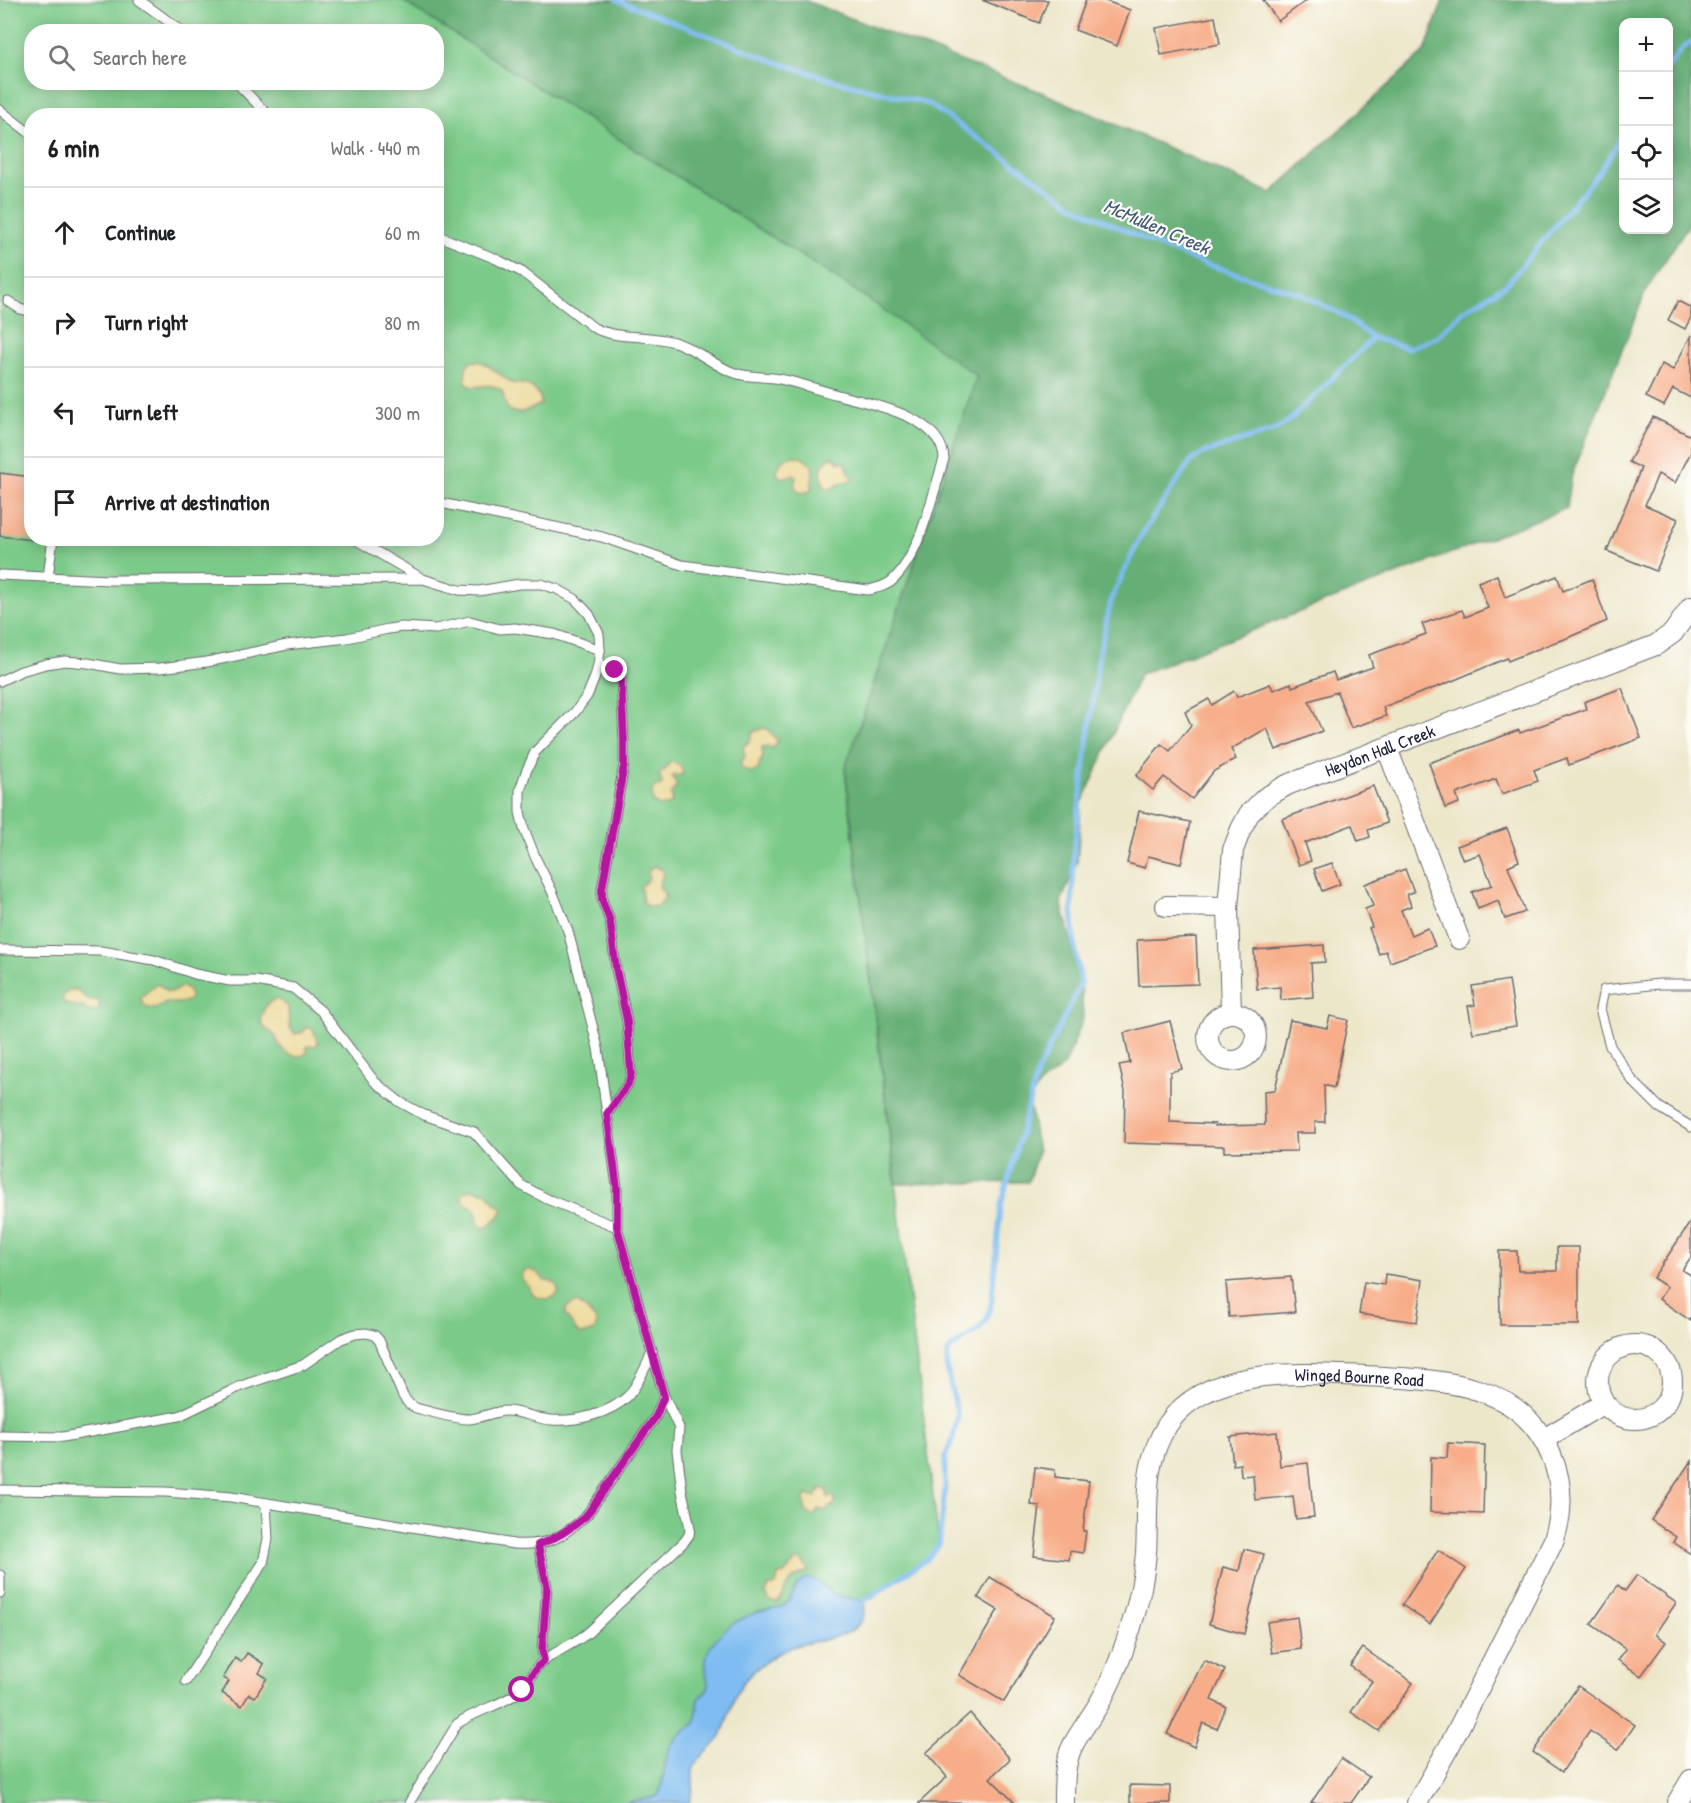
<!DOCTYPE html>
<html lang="en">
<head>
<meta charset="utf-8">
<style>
	body { margin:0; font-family:"Patrick Hand",sans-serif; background:#f6f6f6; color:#202124 }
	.controls { position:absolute; right:18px; top:18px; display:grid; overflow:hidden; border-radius:12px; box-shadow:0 3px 15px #0003 }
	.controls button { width:54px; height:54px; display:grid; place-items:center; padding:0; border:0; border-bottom:2px solid #e0e0e0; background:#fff; color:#202124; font:30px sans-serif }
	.stop { position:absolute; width:18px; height:18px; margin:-14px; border:4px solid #b5179e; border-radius:50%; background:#fff }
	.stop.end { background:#b5179e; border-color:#fff; box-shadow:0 2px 6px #0008 }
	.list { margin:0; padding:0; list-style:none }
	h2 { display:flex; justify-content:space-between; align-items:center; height:78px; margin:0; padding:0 24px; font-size:26px }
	h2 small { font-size:20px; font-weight:400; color:#757577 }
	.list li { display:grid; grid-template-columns:39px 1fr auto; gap:18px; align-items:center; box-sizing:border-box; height:90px; padding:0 24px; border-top:2px solid #e0e0e0 }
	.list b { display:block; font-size:22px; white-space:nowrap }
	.list em { font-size:20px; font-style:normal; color:#757577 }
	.icon { flex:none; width:33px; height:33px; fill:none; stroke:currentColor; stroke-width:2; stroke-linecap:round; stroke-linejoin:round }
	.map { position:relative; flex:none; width:1691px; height:1803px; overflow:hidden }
	.search { position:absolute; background:#fff; box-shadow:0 3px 15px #0003; left:24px; top:24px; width:420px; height:66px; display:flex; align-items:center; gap:15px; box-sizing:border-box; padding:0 21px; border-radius:24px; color:#757577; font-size:22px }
	.panel { position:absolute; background:#fff; box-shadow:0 3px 15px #0003; left:24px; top:108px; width:420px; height:438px; border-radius:24px }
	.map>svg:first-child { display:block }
	.green { fill:#7cca89; stroke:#4f7662; stroke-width:1.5; fill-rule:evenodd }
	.forest { fill:#65ae75; stroke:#446858; stroke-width:1.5; fill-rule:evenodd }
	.sand { fill:#eeda9e; stroke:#887e6c; stroke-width:1.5 }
	.water { fill:#7ebcf1; stroke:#506f96; stroke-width:1.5 }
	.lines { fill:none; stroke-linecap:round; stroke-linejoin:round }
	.stream { stroke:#7ebcf1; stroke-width:5 }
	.building { fill:#f7ad89 }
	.lane-casing { stroke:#69676d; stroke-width:11 }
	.street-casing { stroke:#69676d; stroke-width:22 }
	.lane { stroke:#fff; stroke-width:9 }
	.street { stroke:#fff; stroke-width:20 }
	.route { stroke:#b5179e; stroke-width:8 }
	.labels { text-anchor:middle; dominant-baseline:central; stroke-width:4.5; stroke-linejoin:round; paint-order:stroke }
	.street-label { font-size:18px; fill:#22223b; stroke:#fdfcf7 }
	.water-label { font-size:20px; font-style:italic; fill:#42587b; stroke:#fdfcf7 }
</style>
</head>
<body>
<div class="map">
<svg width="1691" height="1803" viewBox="0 0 1691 1803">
	<rect width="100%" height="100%" fill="#fdfcf7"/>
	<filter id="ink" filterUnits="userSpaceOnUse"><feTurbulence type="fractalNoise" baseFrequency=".0167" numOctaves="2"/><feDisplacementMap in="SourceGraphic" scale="12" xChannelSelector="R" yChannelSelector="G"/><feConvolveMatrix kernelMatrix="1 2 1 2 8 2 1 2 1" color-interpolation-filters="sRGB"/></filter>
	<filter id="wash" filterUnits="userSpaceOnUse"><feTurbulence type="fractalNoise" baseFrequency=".008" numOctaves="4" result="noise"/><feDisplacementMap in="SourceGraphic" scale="24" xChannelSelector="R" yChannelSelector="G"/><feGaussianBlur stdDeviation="1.35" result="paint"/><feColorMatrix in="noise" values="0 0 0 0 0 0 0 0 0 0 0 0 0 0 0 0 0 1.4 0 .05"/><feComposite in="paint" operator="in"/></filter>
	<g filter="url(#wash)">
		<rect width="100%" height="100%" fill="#ede7ca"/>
		<path class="green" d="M0,0H617L1070,215L845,769L939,1545L921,1564L864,1601L850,1624L755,1646L679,1776L676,1803H0ZM32,32H436V82H32ZM32,116H436V538H32Z"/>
		<path class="forest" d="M401,0H804L1046,94L1271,193L1425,51L1443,0H1691V221L1647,288L1572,474L1567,508L1140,674L1081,805L1077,862L1061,902L1081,979L1083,1019L1065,1065L1039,1085L1029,1101L1038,1152L1028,1182L896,1184L845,769L977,376L864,296ZM1624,22H1668V230H1624Z"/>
		<g class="sand">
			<path d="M479,361C491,366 500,375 510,382C515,385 519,383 524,384C533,386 542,396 541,404C531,409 511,421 505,403C503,398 505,394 501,390C490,381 480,389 469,386L465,380L466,367L470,362Z"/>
			<path d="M795,456L801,457L812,465L813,474L811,491L802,493L796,490L794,484L796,478L794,475L781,478L777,474C778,462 784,458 795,456Z"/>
			<path d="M831,457H834L839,462H845L848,470L852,477L850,481L840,483L835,487L828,489C818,481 819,463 831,457Z"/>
			<path d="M764,728L767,729L778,741L773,748L767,746L762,747L763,757L759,764V769C752,774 743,772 740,764L745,756L743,747L750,741L753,732Z"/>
			<path d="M670,762H673L681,767L683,773L681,775H674L672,777L677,785L671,794L672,802C666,808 659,807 653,802L652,792L655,787L661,786L662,783L659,774L665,770Z"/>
			<path d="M655,866L662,870C665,877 660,879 659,886L665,895L664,899L658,906L649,907L644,904L642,897L641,886L649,879L648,872L652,867Z"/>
			<path d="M157,984L161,986L167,992L175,991L182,986C188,988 190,993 190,999C177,1008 169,997 154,1009L145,1007L141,999L142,996Z"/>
			<polygon points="68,990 77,990 88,1000 97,1000 100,1003 98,1010 89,1011 82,1007 65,1004 62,998"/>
			<path d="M277,999L281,1001L288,1007C289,1017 287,1027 295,1034L303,1032L307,1027L313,1029L318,1043L316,1046H309L307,1047V1053C297,1060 285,1055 279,1044C276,1040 277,1038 274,1035C271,1031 266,1031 263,1026C258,1015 266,1001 277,999Z"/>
			<path d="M471,1189L488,1193L497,1205L503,1208L499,1217C493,1220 491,1226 484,1228C470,1220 487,1212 464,1203L462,1196L464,1192Z"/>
			<path d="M529,1269L538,1273L545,1281C552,1281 559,1284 558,1293C551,1302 544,1299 534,1296C531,1293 530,1289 528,1286C524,1280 520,1281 522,1273Z"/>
			<path d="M576,1303C583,1305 593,1316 597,1323L595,1330C575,1342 576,1326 565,1315C565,1307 569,1305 576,1303Z"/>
			<polygon points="821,1488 827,1490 828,1497 833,1496 835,1500 835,1504 824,1511 819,1509 815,1515 808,1514 805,1509 804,1498 808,1494 811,1497 815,1497"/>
			<path d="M797,1560C801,1561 808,1566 808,1571C800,1575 792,1578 787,1586C783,1593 784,1598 776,1603L769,1601L766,1593L769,1587L776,1585L778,1575L784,1574Z"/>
		</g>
		<path class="water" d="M806,1578L815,1580L836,1596L852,1598L864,1601C872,1646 805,1636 780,1652C765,1661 748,1673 739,1689C731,1703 728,1721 721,1736C714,1749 700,1754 694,1767C691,1775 694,1782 693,1790C692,1794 690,1799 689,1803H626C636,1799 647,1800 658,1796C671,1761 657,1747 695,1723L699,1699L708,1688C708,1679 705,1669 706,1660C709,1637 735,1620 755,1613C764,1610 775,1610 783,1606C795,1599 792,1585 806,1578Z"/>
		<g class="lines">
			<g class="stream">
				<polyline points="617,0 779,63 836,81 929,104 1074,206 1150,242 1202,263 1301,294 1344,316 1373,338 1409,348 1437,337 1463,311 1506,285 1597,175 1624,134"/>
				<polyline points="1668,67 1682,49 1691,42"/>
				<polyline points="864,1601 926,1560 939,1545 945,1489 945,1457 952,1441 958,1417 947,1370 947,1355 950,1349 979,1329 985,1321 991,1306 1001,1205 1038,1071 1081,983 1075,948 1072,910 1074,848 1099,654 1112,597 1142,534 1190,462 1203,453 1275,430 1290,420 1373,338"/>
			</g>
		</g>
		<g id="blocks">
			<g class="building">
				<polygon points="982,0 1048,0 1039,23"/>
				<polygon points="1086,0 1103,0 1130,10 1117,46 1075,30"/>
				<polygon points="1263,0 1307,0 1278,21"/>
				<polygon points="1215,17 1220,44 1161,55 1156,28"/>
				<polygon points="1678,301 1691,308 1691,317 1685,329 1668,320"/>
				<polygon points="1691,335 1691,398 1673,389 1664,406 1646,397 1662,364 1673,370"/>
				<polygon points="1653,417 1691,436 1691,452 1675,483 1658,474 1645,505 1678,519 1656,571 1607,551 1641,468 1629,462"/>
				<polygon points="0,473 32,477 32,540 0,536"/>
				<polygon points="1497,575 1505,597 1557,576 1563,591 1592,579 1607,621 1560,641 1560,640 1508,661 1507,658 1445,684 1383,707 1386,716 1351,728 1337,692 1309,701 1322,731 1276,750 1267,728 1231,749 1236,759 1214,771 1192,799 1164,777 1153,790 1136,776 1161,744 1170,751 1191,725 1185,712 1209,699 1212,705 1234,691 1237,697 1270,684 1273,690 1291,683 1292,687 1333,672 1336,680 1373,667 1369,655 1426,634 1422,624 1462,610 1465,617 1488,608 1478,582"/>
				<polygon points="1622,688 1641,738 1569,765 1567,758 1534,770 1538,781 1502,794 1496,779 1456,794 1459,803 1445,808 1429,763 1519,730 1520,733 1586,709 1584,702"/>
				<polygon points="1373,786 1387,823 1368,830 1370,837 1358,841 1352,825 1305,843 1311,861 1299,865 1282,819"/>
				<polygon points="1139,811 1190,822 1181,864 1148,856 1145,868 1127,863"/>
				<polygon points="1507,828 1519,861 1508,866 1525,912 1505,919 1498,901 1478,909 1472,892 1492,885 1480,854 1463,860 1457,846"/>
				<polygon points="1332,863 1340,884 1322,891 1314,869"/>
				<polygon points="1405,869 1414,892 1407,894 1411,906 1401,910 1411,935 1428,928 1435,946 1390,962 1386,951 1379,954 1369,928 1372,927 1365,909 1373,906 1365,884"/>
				<polygon points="1196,937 1198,984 1139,986 1137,940"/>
				<polygon points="1324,945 1325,962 1311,963 1313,997 1281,1000 1280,987 1257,989 1254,950"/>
				<polygon points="1509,980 1516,1026 1473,1033 1468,1006 1475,1005 1472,986"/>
				<polygon points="1330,1016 1348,1020 1334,1088 1324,1085 1325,1122 1315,1122 1315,1133 1296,1133 1297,1151 1224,1152 1224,1146 1124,1143 1125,1091 1119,1065 1130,1063 1124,1033 1170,1021 1182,1069 1170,1072 1170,1122 1215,1124 1215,1126 1265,1125 1264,1091 1275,1090 1290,1020 1327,1028"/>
				<polygon points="1691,1221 1691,1257 1682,1270 1691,1275 1691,1321 1659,1299 1667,1287 1653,1278"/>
				<polygon points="1557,1247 1579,1247 1579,1325 1500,1325 1499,1251 1517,1251 1518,1271 1557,1271"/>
				<polygon points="1385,1274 1423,1280 1417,1322 1359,1314 1364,1282 1384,1285"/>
				<polygon points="1291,1277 1295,1312 1229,1317 1226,1282"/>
				<polygon points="1277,1432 1280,1466 1308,1463 1314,1517 1296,1519 1293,1496 1255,1500 1253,1475 1241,1476 1240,1464 1233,1465 1230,1437"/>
				<polygon points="1448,1443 1485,1445 1483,1514 1430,1512 1431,1457 1447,1458"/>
				<polygon points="1691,1461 1691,1554 1673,1542 1676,1537 1651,1520"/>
				<polygon points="1035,1467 1055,1470 1055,1477 1089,1481 1083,1531 1086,1531 1083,1553 1070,1551 1069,1560 1034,1556 1040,1506 1031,1505"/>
				<polygon points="1244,1549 1264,1554 1244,1634 1209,1624 1223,1567 1239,1571"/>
				<polygon points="1438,1550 1466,1569 1430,1624 1402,1605"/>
				<polygon points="1637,1575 1676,1603 1655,1634 1666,1642 1641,1676 1618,1660 1626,1649 1591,1624 1618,1585 1625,1591"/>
				<polygon points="990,1577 1055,1616 1004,1702 959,1675 998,1610 978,1598"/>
				<polygon points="1297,1617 1301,1649 1272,1653 1267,1622"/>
				<polygon points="1363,1648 1413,1683 1379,1731 1351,1712 1372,1681 1350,1666"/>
				<polygon points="247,1653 264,1664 259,1673 267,1678 255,1697 249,1694 242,1706 222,1693 229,1681 223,1678 235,1658 241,1662"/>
				<polygon points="1204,1660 1225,1670 1211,1700 1226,1707 1217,1729 1203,1723 1194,1747 1167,1734"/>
				<polygon points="1578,1686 1635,1725 1618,1750 1590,1731 1562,1772 1533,1752"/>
				<polygon points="970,1713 1010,1759 990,1778 1015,1803 919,1803 947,1777 926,1753"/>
				<polygon points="1341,1758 1369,1777 1351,1803 1311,1803"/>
				<polygon points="1130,1785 1170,1786 1170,1803 1130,1803"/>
			</g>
		</g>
	</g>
	<g filter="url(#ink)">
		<use href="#blocks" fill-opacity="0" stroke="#69676d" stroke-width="1.5"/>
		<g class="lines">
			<defs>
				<g id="lane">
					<polyline points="139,0 183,32"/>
					<polyline points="236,82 269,116"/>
					<polyline points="0,110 32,135"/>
					<path d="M436,235L494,258L522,272L594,328C619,340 647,334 674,342C696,348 713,366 735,373C749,378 765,376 780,379C799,383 819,390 838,395C871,404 942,416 944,459C932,496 921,552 894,579C887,586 877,588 868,590L682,565L602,537L436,502"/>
					<polyline points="8,301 20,309 32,312"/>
					<polyline points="353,538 421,578"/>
					<path d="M0,575L110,580L423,579L459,590L479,591L519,584H541L557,589L575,599L589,614L599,634L600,650L598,665L595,677L587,696L575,712L535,752L526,772L520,790V812L524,829L536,859L552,891L568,931L598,1048L617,1187V1227L664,1396L656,1416L586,1516C560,1539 548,1546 514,1544L231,1497L166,1492L0,1490"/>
					<polyline points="48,577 53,538"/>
					<polyline points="598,665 615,670 621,680 624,741 624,765 602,889 602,900 610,921 616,969 627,1021 631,1074 628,1084 607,1114"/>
					<polyline points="0,681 21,671 46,664 65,661 88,663 120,669 160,668 207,662 287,645 347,638 388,629 402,627 436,629 470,621 500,629 515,628 554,634 600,650"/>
					<polyline points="0,950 101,951 154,960 195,974 230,981 256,981 293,988 321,1011 375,1082 400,1102 424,1115 474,1132 521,1185 547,1199 617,1227"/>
					<polyline points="1691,984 1659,984 1604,990 1600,1009 1610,1046 1632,1080 1659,1107 1691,1127"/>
					<path d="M0,1436L63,1437L179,1416L241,1386L303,1365L341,1339L355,1334L366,1333L374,1335L379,1340L403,1396L409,1404L416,1408C431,1412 454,1419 470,1419C482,1418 494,1411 506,1411C521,1411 536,1419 551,1420C575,1422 610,1414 628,1396C639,1383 646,1367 652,1352"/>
					<polyline points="538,1544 547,1587 542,1650 544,1661"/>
					<polyline points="0,1575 0,1593"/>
					<polyline points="186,1681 263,1563 268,1539 266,1503"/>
					<path d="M409,1803L457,1724C476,1710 500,1706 519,1692C529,1685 531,1674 538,1666C550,1653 575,1644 589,1632L684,1542L689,1535L690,1528L682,1491L677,1450L679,1428L664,1396"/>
				</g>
				<g id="street">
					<polyline points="1387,748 1459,939"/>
					<polyline points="1166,906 1228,907"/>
					<path id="s1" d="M1231,1013L1228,907L1233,850L1241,829L1249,814L1265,798L1287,785L1656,645L1673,633L1691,607"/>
					<circle cx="1232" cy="1037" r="24"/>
					<circle cx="1635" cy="1382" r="37"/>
					<polyline points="1544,1439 1604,1403"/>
					<path id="s2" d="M1064,1803C1064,1784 1064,1762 1073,1745C1081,1730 1092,1716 1100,1702C1113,1679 1122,1655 1130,1630C1138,1605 1144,1579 1146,1553C1149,1507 1141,1465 1168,1424C1208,1365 1303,1373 1365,1376C1435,1380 1520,1379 1551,1455C1563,1483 1563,1512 1554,1540L1450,1745L1417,1803"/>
					<polyline points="1677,1803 1691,1780"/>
				</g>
			</defs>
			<use href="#lane" class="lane-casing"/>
			<use href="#street" class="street-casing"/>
			<use href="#lane" class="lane"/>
			<use href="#street" class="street"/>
		</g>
	</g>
	<g class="lines" filter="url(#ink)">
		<path class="route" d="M522,1690L538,1666L544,1661L542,1650L547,1587L538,1545C557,1538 571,1529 586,1516L656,1416L664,1396L617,1227V1187L607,1114L628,1084L631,1074L627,1021L616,969L610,921L602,900V889L624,765V741L621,680L615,670"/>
	</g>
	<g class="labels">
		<g class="street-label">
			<text stroke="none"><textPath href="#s1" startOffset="350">Heydon Hall Creek</textPath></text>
			<text stroke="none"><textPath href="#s2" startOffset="606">Winged Bourne Road</textPath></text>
		</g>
		<g class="water-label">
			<text transform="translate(1157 226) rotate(23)">McMullen Creek</text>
		</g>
	</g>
</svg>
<div class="controls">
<button>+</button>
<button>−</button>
<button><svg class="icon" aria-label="locate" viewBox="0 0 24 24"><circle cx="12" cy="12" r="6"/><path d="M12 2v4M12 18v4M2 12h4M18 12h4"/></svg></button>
<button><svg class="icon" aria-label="layers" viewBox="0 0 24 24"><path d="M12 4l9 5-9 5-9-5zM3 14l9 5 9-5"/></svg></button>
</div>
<div class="stop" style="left:522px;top:1690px"></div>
<div class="stop end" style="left:615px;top:670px"></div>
<div class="search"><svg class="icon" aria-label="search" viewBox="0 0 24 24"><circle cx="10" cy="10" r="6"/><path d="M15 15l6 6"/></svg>Search here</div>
<section class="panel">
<h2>6 min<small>Walk · 440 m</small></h2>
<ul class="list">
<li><svg class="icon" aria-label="ahead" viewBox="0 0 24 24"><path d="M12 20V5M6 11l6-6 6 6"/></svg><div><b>Continue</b></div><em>60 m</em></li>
<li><svg class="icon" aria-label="right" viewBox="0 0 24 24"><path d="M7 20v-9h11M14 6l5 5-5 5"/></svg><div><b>Turn right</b></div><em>80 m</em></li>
<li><svg class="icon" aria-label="left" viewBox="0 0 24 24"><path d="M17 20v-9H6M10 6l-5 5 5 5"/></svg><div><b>Turn left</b></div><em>300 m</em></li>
<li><svg class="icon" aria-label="arrive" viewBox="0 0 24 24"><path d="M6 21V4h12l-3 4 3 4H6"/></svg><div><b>Arrive at destination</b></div></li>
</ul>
</section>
</div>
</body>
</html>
